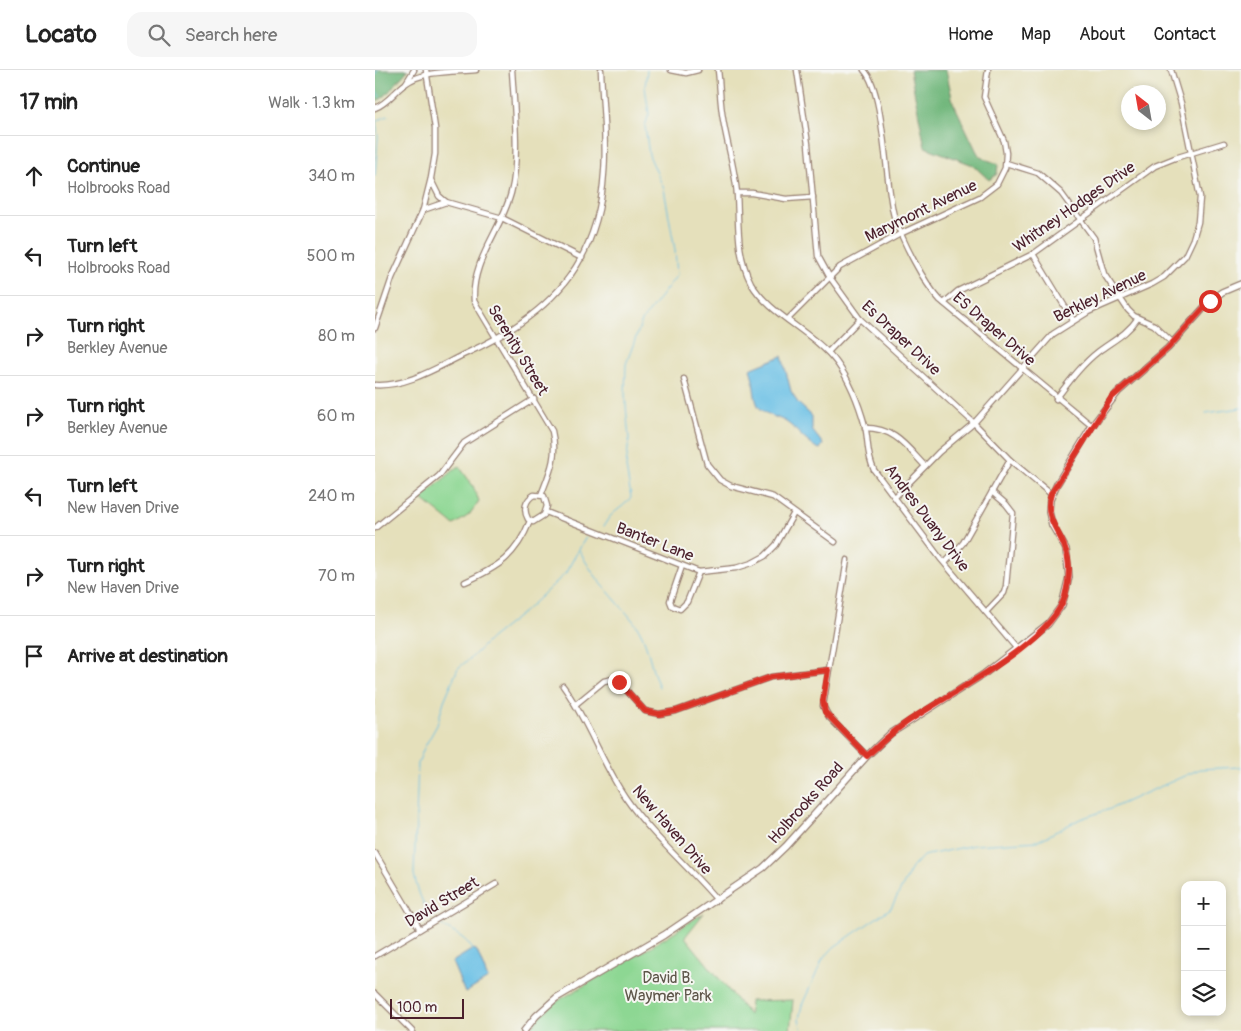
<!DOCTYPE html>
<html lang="en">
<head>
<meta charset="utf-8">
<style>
	body { margin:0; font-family:Pangolin,sans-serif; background:#f6f6f6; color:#222 }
	.controls { position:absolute; right:15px; bottom:15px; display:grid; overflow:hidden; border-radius:10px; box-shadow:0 2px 8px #0003 }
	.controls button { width:45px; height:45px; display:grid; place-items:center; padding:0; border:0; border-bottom:1px solid #e0e0e0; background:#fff; color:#222; font:25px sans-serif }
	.compass { position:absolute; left:746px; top:15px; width:45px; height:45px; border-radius:50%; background:#fff; box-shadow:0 2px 8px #0003; rotate:329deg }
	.scale { position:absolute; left:15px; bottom:12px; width:74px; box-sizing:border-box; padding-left:5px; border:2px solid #4a1f2b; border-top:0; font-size:14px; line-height:18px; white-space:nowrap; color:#4a1f2b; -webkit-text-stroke:4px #f6f6f2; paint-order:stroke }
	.stop { position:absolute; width:15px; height:15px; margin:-11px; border:4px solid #d93025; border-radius:50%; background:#fff }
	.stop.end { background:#d93025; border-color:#fff; box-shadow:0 1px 5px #0008 }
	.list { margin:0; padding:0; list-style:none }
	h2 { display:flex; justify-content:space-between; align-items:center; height:65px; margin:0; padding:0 20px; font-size:21px }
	h2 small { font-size:16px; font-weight:400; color:#767676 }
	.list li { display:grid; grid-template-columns:32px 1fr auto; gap:15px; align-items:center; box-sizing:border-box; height:80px; padding:0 20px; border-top:1px solid #e0e0e0 }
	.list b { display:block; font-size:19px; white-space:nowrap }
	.list p { margin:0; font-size:16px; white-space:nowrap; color:#767676 }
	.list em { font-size:16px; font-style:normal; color:#767676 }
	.icon { flex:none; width:28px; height:28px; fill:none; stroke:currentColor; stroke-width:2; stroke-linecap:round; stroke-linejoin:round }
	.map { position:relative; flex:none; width:866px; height:961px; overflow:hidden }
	header { display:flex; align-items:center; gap:30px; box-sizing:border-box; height:70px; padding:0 25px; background:#fff; border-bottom:1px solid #e0e0e0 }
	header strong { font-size:24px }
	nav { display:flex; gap:28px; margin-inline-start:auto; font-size:18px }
	.search { width:350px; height:45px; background:#f6f6f6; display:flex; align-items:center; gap:12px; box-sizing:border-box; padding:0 18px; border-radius:15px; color:#767676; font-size:19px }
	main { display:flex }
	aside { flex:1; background:#fff }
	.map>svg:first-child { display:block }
	.green { fill:#8dd793; stroke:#6c7b5f }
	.forest { fill:#72b87d; stroke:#5e6c54 }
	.water { fill:#67bfe5; stroke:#586f88 }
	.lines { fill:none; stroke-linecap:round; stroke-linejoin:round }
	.stream { stroke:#67bfe5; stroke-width:1 }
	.minor-casing { stroke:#988073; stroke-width:7 }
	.tertiary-casing { stroke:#988073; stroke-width:8 }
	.minor { stroke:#fff; stroke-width:4.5 }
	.tertiary { stroke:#fff; stroke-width:5.5 }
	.route { stroke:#d93025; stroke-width:6 }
	.labels { text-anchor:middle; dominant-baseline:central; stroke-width:4; stroke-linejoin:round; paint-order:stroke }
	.street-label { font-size:16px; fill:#4a1f2b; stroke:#f6f6f2 }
	.park-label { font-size:16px; fill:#5e564a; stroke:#f6f6f2 }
</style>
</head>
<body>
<header>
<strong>Locato</strong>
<div class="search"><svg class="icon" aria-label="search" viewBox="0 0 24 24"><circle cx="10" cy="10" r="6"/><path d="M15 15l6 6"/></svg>Search here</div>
<nav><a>Home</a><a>Map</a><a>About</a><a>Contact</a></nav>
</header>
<main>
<aside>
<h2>17 min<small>Walk · 1.3 km</small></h2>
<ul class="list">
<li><svg class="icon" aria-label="ahead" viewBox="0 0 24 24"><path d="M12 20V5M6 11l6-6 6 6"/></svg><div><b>Continue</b><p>Holbrooks Road</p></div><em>340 m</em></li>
<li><svg class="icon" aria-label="left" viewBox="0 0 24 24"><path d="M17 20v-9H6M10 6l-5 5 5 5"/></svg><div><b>Turn left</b><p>Holbrooks Road</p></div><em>500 m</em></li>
<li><svg class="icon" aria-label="right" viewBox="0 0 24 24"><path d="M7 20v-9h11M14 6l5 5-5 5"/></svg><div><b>Turn right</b><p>Berkley Avenue</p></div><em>80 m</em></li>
<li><svg class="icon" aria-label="right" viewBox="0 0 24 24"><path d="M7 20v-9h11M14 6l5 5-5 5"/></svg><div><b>Turn right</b><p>Berkley Avenue</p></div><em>60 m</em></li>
<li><svg class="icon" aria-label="left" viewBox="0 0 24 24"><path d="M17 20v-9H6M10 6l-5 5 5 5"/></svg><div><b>Turn left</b><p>New Haven Drive</p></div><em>240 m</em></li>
<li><svg class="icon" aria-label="right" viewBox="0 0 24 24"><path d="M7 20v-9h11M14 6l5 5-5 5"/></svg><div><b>Turn right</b><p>New Haven Drive</p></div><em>70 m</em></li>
<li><svg class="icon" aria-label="arrive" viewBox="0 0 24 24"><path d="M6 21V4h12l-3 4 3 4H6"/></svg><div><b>Arrive at destination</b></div></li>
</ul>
</aside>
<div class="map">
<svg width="866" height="961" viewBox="0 0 866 961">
	<rect width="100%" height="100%" fill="#f6f6f2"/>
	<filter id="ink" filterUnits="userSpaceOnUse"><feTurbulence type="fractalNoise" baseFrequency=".02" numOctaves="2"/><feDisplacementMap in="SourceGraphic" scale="10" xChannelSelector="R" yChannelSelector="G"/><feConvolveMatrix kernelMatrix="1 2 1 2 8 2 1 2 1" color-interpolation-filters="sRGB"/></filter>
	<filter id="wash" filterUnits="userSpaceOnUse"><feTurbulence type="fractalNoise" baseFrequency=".0096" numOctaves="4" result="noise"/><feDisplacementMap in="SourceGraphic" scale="20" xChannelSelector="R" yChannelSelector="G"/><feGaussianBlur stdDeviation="1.12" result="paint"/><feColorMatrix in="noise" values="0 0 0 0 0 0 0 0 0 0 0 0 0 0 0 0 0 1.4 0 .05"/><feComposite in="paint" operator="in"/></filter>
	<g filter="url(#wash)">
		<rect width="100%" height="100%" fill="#e5e0bb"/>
		<g class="green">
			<polygon points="84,396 98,416 104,431 94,445 79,455 46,428"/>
			<polygon points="329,843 310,867 374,945 375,931 418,930 415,961 154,961 162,949 179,933 269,881"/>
		</g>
		<g class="forest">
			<polygon points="0,0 33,0 10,26 0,33"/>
			<polygon points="535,0 571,0 578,32 601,80 605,87 623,94 622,104 614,110 598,95 550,77"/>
		</g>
		<g class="water">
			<path d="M407,286L416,321L423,333L437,346V360L448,374L445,379C434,376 423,361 414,354C406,347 390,346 384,337C378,329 380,311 375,299Z"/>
			<polygon points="98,879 102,881 113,909 90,923 77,892"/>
		</g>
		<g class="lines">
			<g class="stream">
				<polyline points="0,5 3,0"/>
				<polyline points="0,18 5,27"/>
				<polyline points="0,106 3,67 1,51 13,46"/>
				<polyline points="831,343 866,338"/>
				<path d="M229,456C236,440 246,441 256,427L251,397L254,369L250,324L251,294L267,251L302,205L300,180L289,119L274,85L270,56L274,44L270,17L272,0"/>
				<path d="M205,481C217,507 241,529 259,552C274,571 274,595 284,617"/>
				<path d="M58,847C47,835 42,819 39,804L43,693L49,678L62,655L69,631L83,598L96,588L116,568L149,542L190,504L211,467"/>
				<path d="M64,853C77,864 89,864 98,880"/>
				<polyline points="427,961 424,949 427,935 448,889 459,877 516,838 537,798 548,786 599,775 663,771 705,749 735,739 825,699 866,697"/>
			</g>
		</g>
	</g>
	<g filter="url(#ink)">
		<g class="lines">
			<defs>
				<g id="minor">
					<path d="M137,0C139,35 145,91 136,123C126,161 96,191 99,231L177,361C183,386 175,402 166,425"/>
					<polyline points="296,0 311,3 323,0"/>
					<path d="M343,0C345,16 345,33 348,49C352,74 360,99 362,124C364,155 361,184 376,213C394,245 439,262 462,293C475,311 484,334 490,356C494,372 491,383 499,400L565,488L642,579"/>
					<polyline points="422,0 433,74 443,186 454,206 485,249 599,353 635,390 676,424"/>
					<path d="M489,0C510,22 510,113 519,146C527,170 548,212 565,230L717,356"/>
					<polyline points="31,13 39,0"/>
					<path d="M0,38C13,33 19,22 30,14C49,0 78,2 101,0"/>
					<polyline points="631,93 663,103 686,123 719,168 729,204 753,240 759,246 779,255 798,273"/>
					<polyline points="56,110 64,126 71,132 127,148 207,188"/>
					<polyline points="362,123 377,123 411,129 438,127"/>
					<polyline points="48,140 71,132"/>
					<polyline points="658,184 698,250"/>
					<polyline points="569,233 583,221 658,184 780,96 800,88 849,73"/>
					<polyline points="413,249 465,197 527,163 605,127 622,114 630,98 631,83 629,71 609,27 613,0"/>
					<polyline points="0,258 17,208 48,140 56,108 60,84 60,58 51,0"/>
					<polyline points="453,282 485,249"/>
					<polyline points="309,309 332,394 345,410 356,416 398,427 460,472"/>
					<path d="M0,315C33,317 64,296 92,283C174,245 223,196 229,103C232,69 227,34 226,0"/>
					<path d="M681,329C694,312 707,294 724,281C739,270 752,264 763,248"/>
					<path d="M490,358C520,358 531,376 550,396"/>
					<path d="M159,425L169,426L172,436L169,445L158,452L153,449C148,440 150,430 159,425Z"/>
					<polyline points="520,427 564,382 599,353 678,264 713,242 777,214 789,207 810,186 818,169 823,152 825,127 806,33 796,0"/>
					<polyline points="171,442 324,502 361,498 377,493 390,486 401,475 419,443"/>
					<polyline points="0,458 64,406 89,373 159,329"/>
					<polyline points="472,490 448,636 454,647 492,686"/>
					<polyline points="570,493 588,473 635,390"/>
					<polyline points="307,496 295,531 297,536 305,539 312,532 324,502"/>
					<path d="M90,512C124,497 141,486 155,451"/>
					<polyline points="611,542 629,523 631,516 638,443 631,434 617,422"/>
					<path d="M188,616C213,650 226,692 250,727C276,765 312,795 342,830"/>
					<polyline points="201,634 229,611 238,609 244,612 270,641 284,644 301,641 396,607 453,600"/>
					<polyline points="0,783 45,859"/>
					<polyline points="0,886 121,814"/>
					<polyline points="0,924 37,961"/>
				</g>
				<polyline id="tertiary" points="149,961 161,946 181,928 289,865 388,798 411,776 492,686 515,664 609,604 673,554 687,535 694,507 691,479 677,455 674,442 675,430 682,414 717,356 743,322 793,278 835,231 847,222 866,214"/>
			</defs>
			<use href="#minor" class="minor-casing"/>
			<use href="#tertiary" class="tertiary-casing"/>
			<use href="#minor" class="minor"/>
			<use href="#tertiary" class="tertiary"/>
		</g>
	</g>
	<g class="lines" filter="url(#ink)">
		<path class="route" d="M244,612L270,641L284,644L301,641L396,607L453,600L448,631L450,642L492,686C505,674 517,662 532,652C573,624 676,573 690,526C694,511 696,495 691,481C685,460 668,448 676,424L736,328L793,278L835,231"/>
	</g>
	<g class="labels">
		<g class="street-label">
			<text transform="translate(699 137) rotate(-35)">Whitney Hodges Drive</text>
			<text transform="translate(546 141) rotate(-26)">Marymont Avenue</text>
			<text transform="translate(725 226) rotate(-26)">Berkley Avenue</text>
			<text transform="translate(619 259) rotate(41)">ES Draper Drive</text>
			<text transform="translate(526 268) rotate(43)">Es Draper Drive</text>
			<text transform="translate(143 280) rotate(59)">Serenity Street</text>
			<text transform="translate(552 448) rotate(53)">Andres Duany Drive</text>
			<text transform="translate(280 472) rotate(21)">Banter Lane</text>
			<text transform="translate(431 733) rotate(-48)">Holbrooks Road</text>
			<text transform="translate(297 760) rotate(49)">New Haven Drive</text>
			<text transform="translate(67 832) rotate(-31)">David Street</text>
		</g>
		<g class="park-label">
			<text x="293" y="908">David B.<tspan x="293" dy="18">Waymer Park</tspan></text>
		</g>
	</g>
</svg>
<div class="controls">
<button>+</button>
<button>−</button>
<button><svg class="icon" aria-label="layers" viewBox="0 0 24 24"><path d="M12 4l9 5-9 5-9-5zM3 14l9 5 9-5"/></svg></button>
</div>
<svg class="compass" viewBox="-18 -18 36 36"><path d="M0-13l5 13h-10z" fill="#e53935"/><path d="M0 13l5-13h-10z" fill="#767676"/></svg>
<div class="scale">100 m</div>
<div class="stop" style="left:835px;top:231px"></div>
<div class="stop end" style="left:244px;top:612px"></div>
</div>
</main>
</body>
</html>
